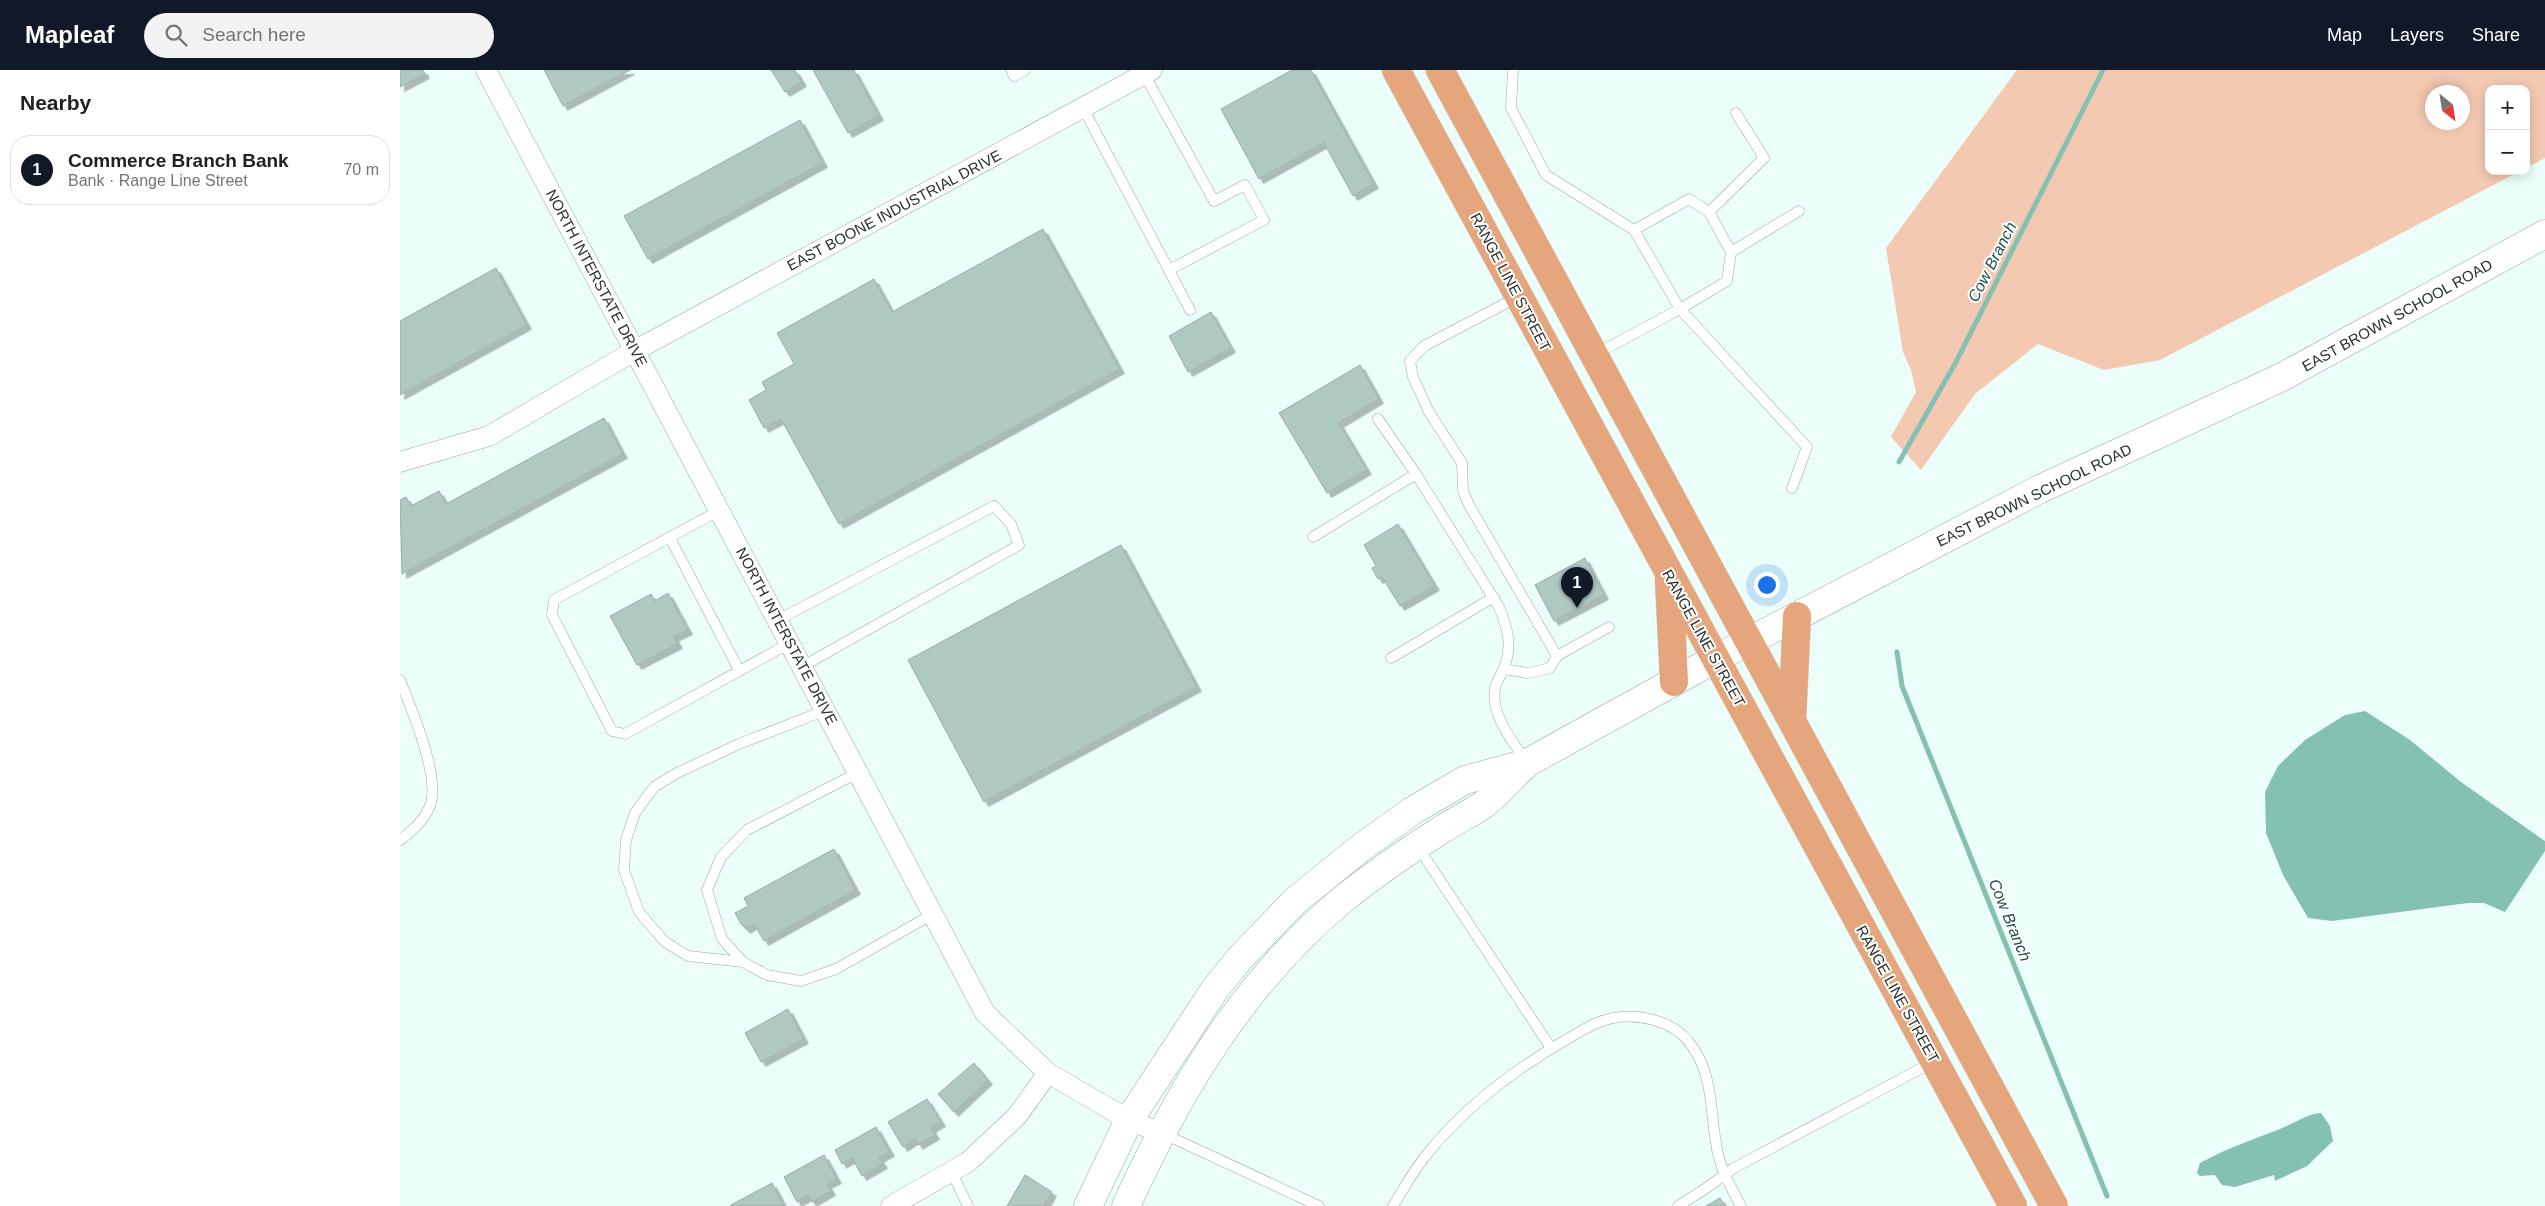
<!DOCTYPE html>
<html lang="en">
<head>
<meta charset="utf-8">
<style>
	body { margin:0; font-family:Helvetica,sans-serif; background:#f2f2f2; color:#202124 }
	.controls { position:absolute; right:15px; top:15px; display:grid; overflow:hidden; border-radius:10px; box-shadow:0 2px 12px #0003 }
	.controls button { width:45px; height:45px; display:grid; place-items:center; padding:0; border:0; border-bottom:1px solid #e0e0e0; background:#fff; color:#202124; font:25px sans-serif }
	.compass { position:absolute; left:2025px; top:15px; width:45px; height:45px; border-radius:50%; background:#fff; box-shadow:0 2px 12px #0003; rotate:150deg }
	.you { position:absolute; left:1366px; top:514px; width:18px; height:18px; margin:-12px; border:4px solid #fff; border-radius:50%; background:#1a73e8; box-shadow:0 0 0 8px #1a73e833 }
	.badge { display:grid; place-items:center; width:32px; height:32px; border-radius:50%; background:#111827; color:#fff; font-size:16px; font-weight:700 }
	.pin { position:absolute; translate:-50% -41px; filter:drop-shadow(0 1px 2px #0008) }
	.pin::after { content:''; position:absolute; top:26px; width:18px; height:15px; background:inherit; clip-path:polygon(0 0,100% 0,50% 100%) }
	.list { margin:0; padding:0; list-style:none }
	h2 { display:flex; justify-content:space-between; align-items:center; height:65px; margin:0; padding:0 20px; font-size:21px }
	h2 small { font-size:16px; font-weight:400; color:#757577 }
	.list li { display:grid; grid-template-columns:32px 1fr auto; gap:15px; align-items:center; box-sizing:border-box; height:70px; margin:0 10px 10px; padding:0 10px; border:1px solid #e0e0e0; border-radius:20px }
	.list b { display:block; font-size:19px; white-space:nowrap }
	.list p { margin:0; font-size:16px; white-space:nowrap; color:#757577 }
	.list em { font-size:16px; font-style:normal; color:#757577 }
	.icon { flex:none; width:28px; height:28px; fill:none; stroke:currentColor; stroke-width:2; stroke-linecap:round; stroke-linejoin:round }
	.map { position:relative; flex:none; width:2145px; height:1136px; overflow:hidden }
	header { display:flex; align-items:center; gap:30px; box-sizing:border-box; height:70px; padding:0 25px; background:#111827; color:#fff }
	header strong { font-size:24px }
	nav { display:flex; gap:28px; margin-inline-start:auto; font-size:18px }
	.search { width:350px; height:45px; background:#f2f2f2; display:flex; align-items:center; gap:12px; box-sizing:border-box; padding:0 18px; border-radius:28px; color:#757577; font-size:19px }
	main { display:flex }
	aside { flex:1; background:#fff }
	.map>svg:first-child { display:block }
	.green { fill:#f4c9b2; fill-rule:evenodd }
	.water { fill:#84c1b3 }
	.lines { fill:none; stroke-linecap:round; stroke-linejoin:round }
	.stream { stroke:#84c1b3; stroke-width:5 }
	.building { fill:#b0c8c2; stroke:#97aea8; filter:url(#shadow) }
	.lane-casing { stroke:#94aba6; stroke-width:11 }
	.street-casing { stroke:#94aba6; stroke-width:21 }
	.secondary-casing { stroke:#94aba6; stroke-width:29 }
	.primary-casing { stroke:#d8dad9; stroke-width:29 }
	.lane { stroke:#fff; stroke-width:10 }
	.street { stroke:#fff; stroke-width:20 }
	.secondary { stroke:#fff; stroke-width:28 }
	.primary { stroke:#e6a67d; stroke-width:28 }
	.labels { text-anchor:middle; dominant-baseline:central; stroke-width:4; stroke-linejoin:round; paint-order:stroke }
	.street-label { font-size:15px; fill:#27312e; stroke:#fff }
	.water-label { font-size:16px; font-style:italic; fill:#1d5147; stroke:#fff }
</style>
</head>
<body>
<header>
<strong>Mapleaf</strong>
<div class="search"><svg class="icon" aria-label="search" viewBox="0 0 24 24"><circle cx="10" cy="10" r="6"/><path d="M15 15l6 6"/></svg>Search here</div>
<nav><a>Map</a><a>Layers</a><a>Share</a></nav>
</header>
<main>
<aside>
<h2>Nearby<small></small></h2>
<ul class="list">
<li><span class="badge">1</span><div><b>Commerce Branch Bank</b><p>Bank · Range Line Street</p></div><em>70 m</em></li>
</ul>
</aside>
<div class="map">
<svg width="2145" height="1136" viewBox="0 0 2145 1136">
	<defs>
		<filter id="shadow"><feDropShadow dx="4.5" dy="4.5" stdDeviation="0" flood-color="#0004"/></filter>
	</defs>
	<rect width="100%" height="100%" fill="#ebfef9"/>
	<path class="green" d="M1617,0H2145V88L2126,98V19H2089V101H2120L1760,290L1704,300L1638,274L1575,324L1521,400L1491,367L1516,322L1511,300L1503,282L1486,178ZM2032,22H2062V52H2032Z"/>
	<g class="water">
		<polygon points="1965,641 2010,670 2061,712 2145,771 2145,781 2105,842 2084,833 2068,833 1932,851 1908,848 1883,805 1866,763 1865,722 1878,696 1905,670 1945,645"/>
		<path d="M1921,1043L1930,1056L1933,1071L1907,1096L1875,1111L1874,1105L1835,1117L1822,1115L1815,1105L1800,1106L1797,1103L1800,1093C1828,1077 1859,1068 1889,1055C1900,1050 1908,1044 1921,1043Z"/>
	</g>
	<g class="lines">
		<g class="stream">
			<polyline points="1499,392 1556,292 1703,0"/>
			<polyline points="1497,582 1502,616 1707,1126"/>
		</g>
	</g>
	<g class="building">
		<polygon points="0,0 23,0 25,4 0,17"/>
		<polygon points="144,0 230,0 163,36"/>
		<polygon points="371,0 395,0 402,12 385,22"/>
		<polygon points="413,0 454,0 479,46 448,63"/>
		<polygon points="892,0 911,0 974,114 953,126 924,73 859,109 821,39"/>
		<polygon points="400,50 423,93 248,189 224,146"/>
		<polygon points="643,159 720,299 439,454 381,349 364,358 349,330 366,320 362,312 394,294 377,263 474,209 492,242"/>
		<polygon points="96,198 127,255 0,325 0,251"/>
		<polygon points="811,242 831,278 788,302 769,266"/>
		<polygon points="960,295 979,329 939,353 967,400 927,423 879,343"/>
		<polygon points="204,348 223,384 2,504 0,430 6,427 11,436 39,421 46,434"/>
		<polygon points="998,454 1035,516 1000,536 982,507 978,509 972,498 976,496 964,475"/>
		<polygon points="721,475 797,617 584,732 508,590"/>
		<polygon points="1185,488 1204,525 1154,551 1135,515"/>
		<polygon points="268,523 288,560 274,567 278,574 237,595 210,546 251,524 255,531"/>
		<polygon points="434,779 456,820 364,871 354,854 346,859 341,854 335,843 348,836 344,828"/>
		<polygon points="388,939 404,969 361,992 345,963"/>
		<polygon points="574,993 588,1010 554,1042 538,1024"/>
		<polygon points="527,1029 541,1052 531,1058 535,1065 518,1075 515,1069 503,1077 488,1052"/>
		<polygon points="476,1057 490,1082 479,1088 483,1094 462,1106 452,1088 442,1094 435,1080"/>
		<polygon points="424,1085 437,1109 427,1114 431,1121 412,1132 408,1126 397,1132 384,1107"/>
		<polygon points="625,1105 652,1122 644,1136 607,1136"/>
		<polygon points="372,1113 384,1136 331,1136 331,1135"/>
		<polygon points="1320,1128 1325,1136 1306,1136"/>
	</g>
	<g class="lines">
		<defs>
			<g id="lane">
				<polyline points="611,0 614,6 625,0"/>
				<polyline points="1113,0 1111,38 1146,105 1234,160 1280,239 1327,211 1331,182 1309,142 1289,129 1234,160"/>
				<polyline points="744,4 814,131 845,115 864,150 769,200"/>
				<polyline points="683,38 790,240"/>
				<polyline points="1309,142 1364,88 1336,43"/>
				<polyline points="1331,182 1399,141"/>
				<polyline points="1194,285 1280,239 1407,377 1392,418"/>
				<path d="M978,349L1016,404L1099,537C1108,559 1113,577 1103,600C1101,606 1096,612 1095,618C1090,645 1113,671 1126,692"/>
				<polyline points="320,440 154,530 152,545 212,661 225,664 390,573"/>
				<polyline points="913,467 1016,404"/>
				<polyline points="270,468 339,600"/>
				<polyline points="378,550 594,436 611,454 619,475 403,596"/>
				<polyline points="1157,586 1209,557"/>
				<polyline points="991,588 1094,527"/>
				<polyline points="1104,599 1128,603 1150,598 1157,586 1069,435 1063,421 1062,393 1029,342 1013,307 1010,291 1024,276 1118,227"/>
				<path d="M0,610C11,638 41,707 30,736C25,749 11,762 0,770"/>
				<polyline points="459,702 347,760 321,787 307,820 322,869 343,892 367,905 401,911 436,899 533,844"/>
				<polyline points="1018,777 1151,978"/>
				<polyline points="343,892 288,886 265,872 239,842 224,800 226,770 235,743 254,717 277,703 339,674 426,640"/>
				<polyline points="762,1063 919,1136"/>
				<polyline points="551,1101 568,1136"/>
				<path d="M993,1136C1003,1120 1012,1103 1024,1088C1062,1039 1115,999 1169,968C1183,960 1197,951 1213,948C1239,943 1273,951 1289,972C1313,1002 1310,1038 1316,1073C1319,1097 1330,1116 1341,1136"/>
				<polyline points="1278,1136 1305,1119 1334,1098 1533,992"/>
			</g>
			<g id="street">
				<polyline points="86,0 585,943 648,1003 729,1050 761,1063"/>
				<polyline points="0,392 89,366 236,280 752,0"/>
				<polyline points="491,1136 568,1092 617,1046 648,1003"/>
			</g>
			<g id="secondary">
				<polyline points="688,1136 729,1050 815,919 840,888 895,831 963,776 1012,741 1065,710 1127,693 1315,589 1640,419 1882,307 2145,164"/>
				<path d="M726,1136C779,1020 843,913 942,830C973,805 1008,781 1041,760C1055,751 1070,744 1083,735C1098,724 1111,708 1124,696"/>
			</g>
			<g id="primary">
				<polyline points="996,0 1613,1136"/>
				<polyline points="1040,0 1654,1136"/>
				<polyline points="1269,510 1274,612"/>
				<polyline points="1392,650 1397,546"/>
			</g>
		</defs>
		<use href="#lane" class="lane-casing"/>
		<use href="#street" class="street-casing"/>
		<use href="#secondary" class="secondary-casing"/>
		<use href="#primary" class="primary-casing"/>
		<use href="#lane" class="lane"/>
		<use href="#street" class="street"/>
		<use href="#secondary" class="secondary"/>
		<use href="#primary" class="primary"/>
	</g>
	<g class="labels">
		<g class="street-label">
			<text transform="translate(494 140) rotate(-28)">EAST BOONE INDUSTRIAL DRIVE</text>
			<text transform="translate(197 208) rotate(62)">NORTH INTERSTATE DRIVE</text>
			<text transform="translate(1111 212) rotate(62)">RANGE LINE STREET</text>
			<text transform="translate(1997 245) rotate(-29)">EAST BROWN SCHOOL ROAD</text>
			<text transform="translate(1634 425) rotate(-26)">EAST BROWN SCHOOL ROAD</text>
			<text transform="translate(387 566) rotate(62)">NORTH INTERSTATE DRIVE</text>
			<text transform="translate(1304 568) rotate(61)">RANGE LINE STREET</text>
			<text transform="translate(1498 924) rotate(61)">RANGE LINE STREET</text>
		</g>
		<g class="water-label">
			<text transform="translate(1592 192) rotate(-63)">Cow Branch</text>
			<text transform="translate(1610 850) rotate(68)">Cow Branch</text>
		</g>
	</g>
</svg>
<div class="controls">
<button>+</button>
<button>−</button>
</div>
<svg class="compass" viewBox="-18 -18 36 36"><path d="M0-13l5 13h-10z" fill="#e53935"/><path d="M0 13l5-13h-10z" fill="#757577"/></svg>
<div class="you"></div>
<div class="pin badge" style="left:1177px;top:538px">1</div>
</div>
</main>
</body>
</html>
